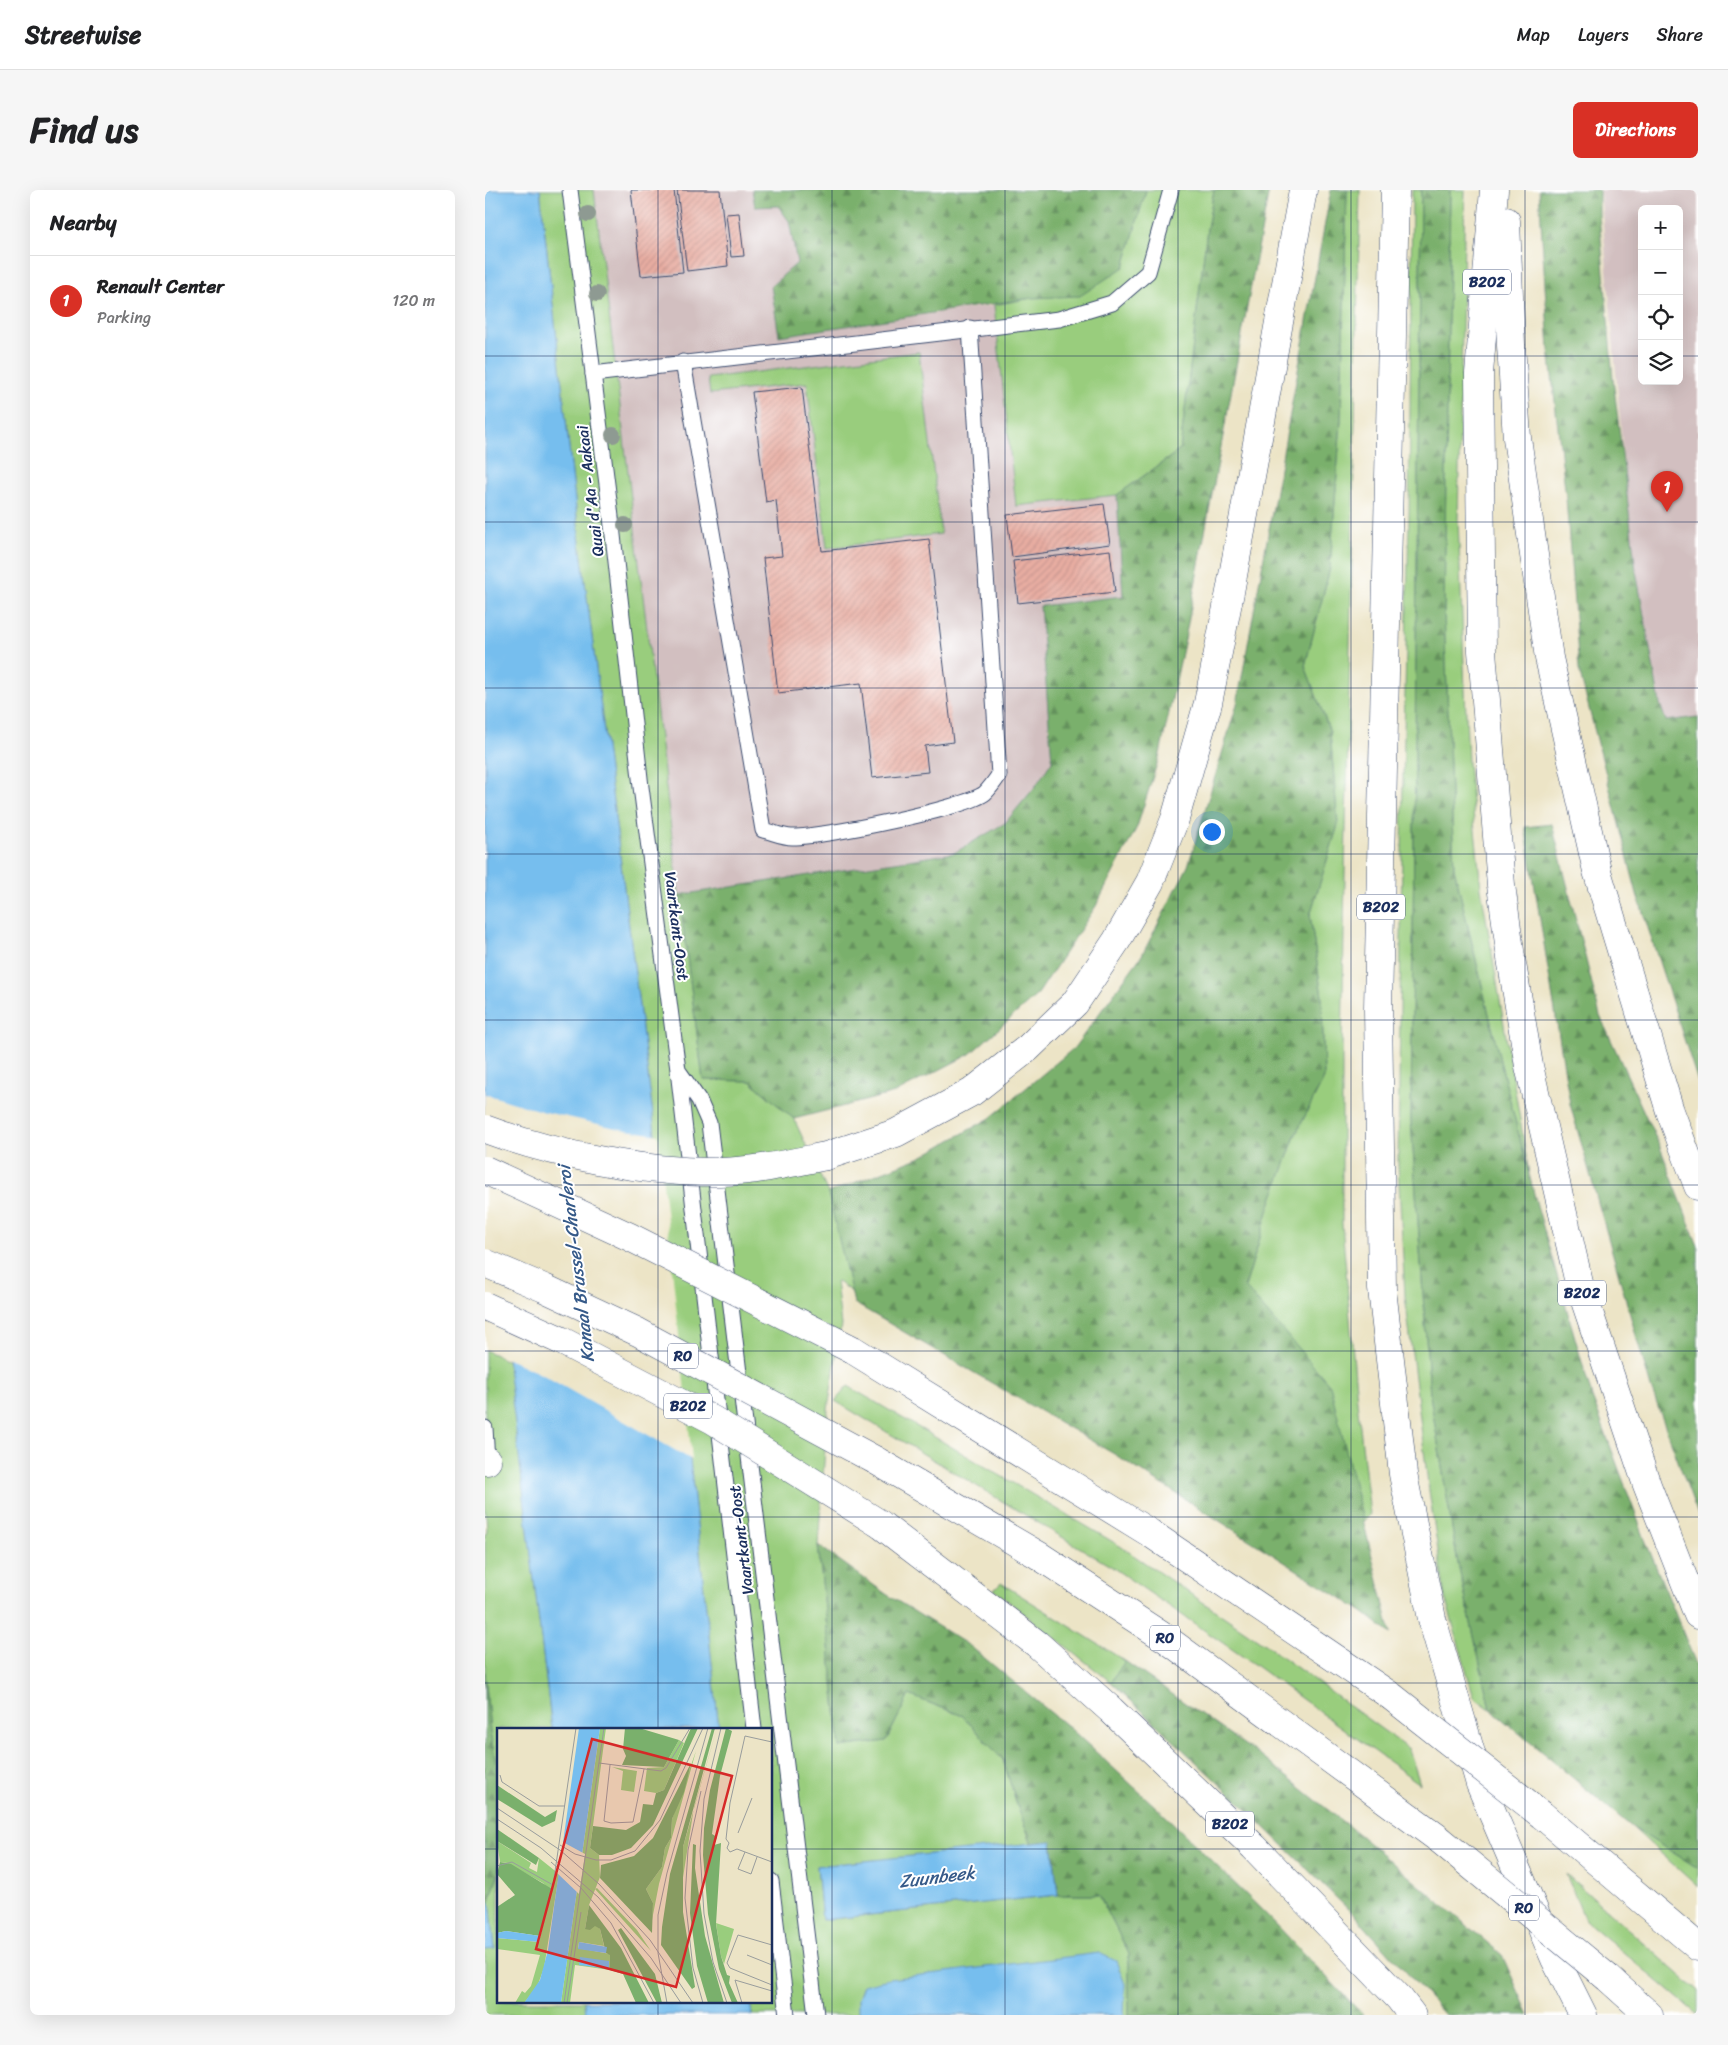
<!DOCTYPE html>
<html lang="en">
<head>
<meta charset="utf-8">
<style>
	body { margin:0; font-family:Sriracha,sans-serif; background:#f6f6f6; color:#202124 }
	.controls { position:absolute; right:15px; top:15px; display:grid; overflow:hidden; border-radius:8px; box-shadow:0 5px 20px #0002 }
	.controls button { width:45px; height:45px; display:grid; place-items:center; padding:0; border:0; border-bottom:1px solid #e0e0e0; background:#fff; color:#202124; font:25px sans-serif }
	.you { position:absolute; left:726px; top:641px; width:18px; height:18px; margin:-12px; border:4px solid #fff; border-radius:50%; background:#1a73e8; box-shadow:0 0 0 8px #1a73e833 }
	.badge { display:grid; place-items:center; width:32px; height:32px; border-radius:50%; background:#d93025; color:#fff; font-size:16px; font-weight:700 }
	.pin { position:absolute; translate:-50% -41px; filter:drop-shadow(0 1px 2px #0008) }
	.pin::after { content:''; position:absolute; top:26px; width:18px; height:15px; background:inherit; clip-path:polygon(0 0,100% 0,50% 100%) }
	.list { margin:0; padding:0; list-style:none }
	h2 { display:flex; justify-content:space-between; align-items:center; height:65px; margin:0; padding:0 20px; font-size:21px }
	h2 small { font-size:16px; font-weight:400; color:#757577 }
	.list li { display:grid; grid-template-columns:32px 1fr auto; gap:15px; align-items:center; box-sizing:border-box; height:90px; padding:0 20px; border-top:1px solid #e0e0e0 }
	.list b { display:block; font-size:19px; white-space:nowrap }
	.list p { margin:0; font-size:16px; white-space:nowrap; color:#757577 }
	.list em { font-size:16px; font-style:normal; color:#757577 }
	.icon { flex:none; width:28px; height:28px; fill:none; stroke:currentColor; stroke-width:2; stroke-linecap:round; stroke-linejoin:round }
	.map { position:relative; flex:none; width:1213px; height:1825px; overflow:hidden; border-radius:8px }
	header { display:flex; align-items:center; gap:30px; box-sizing:border-box; height:70px; padding:0 25px; background:#fff; border-bottom:1px solid #e0e0e0 }
	header strong { font-size:24px }
	nav { display:flex; gap:28px; margin-inline-start:auto; font-size:18px }
	.intro { display:flex; align-items:center; justify-content:space-between; box-sizing:border-box; height:120px; padding:0 30px }
	h1 { margin:0; font-size:35px }
	.button { padding:12px 22px; border-radius:8px; background:#d93025; color:#fff; font-size:18px; font-weight:700 }
	main { display:flex; gap:30px; padding:0 30px }
	aside { flex:1; background:#fff; border-radius:8px; box-shadow:0 5px 20px #0002 }
	.map>svg:first-child { display:block }
	.industrial { fill:#d2bfc0; fill-rule:evenodd }
	.green { fill:#99cd7d; stroke:#5a7e6e }
	.forest { fill:url(#forest-firs); stroke:#4a7065 }
	.water { fill:#76beee; stroke:#4876a6 }
	.pier { fill:#ece4c6 }
	.building { fill:url(#building-hatch) }
	.lines { fill:none; stroke-linecap:round; stroke-linejoin:round }
	.service-casing { stroke:#3a4a6e; stroke-width:17 }
	.minor-casing { stroke:#3a4a6e; stroke-width:29 }
	.motorway-casing { stroke:#3a4a6e; stroke-width:29 }
	.service { stroke:#fff; stroke-width:15 }
	.minor { stroke:#fff; stroke-width:28 }
	.motorway { stroke:#fff; stroke-width:28 }
	.motorway-bridge-casing { stroke:#3a4a6e; stroke-width:29; stroke-linecap:butt }
	.motorway-bridge { stroke:#fff; stroke-width:28 }
	.tree { fill:#8e9a92 }
	.grid { fill:none; stroke:#1b2f5e; stroke-width:1; stroke-opacity:0.55 }
	.labels { text-anchor:middle; dominant-baseline:central; stroke-width:4; stroke-linejoin:round; paint-order:stroke }
	.shield { fill:#fff; stroke:#5f6d8e; stroke-width:1 }
	.shield-label { font-size:15px; font-weight:bold; fill:#1b2f5e }
	.street-label { font-size:16px; fill:#1b2f5e; stroke:#fff }
	.water-label { font-size:18px; font-style:italic; fill:#365a89; stroke:#fff }
	.inset-road { fill:none; stroke:#989c9c; stroke-width:1 }
	.view { fill:#d62828; fill-opacity:0.15; stroke:#d62828; stroke-width:2.5 }
	.inset-edge { fill:none; stroke:#1b2f5e; stroke-width:2.5 }
</style>
</head>
<body>
<header>
<strong>Streetwise</strong>
<nav><a>Map</a><a>Layers</a><a>Share</a></nav>
</header>
<div class="intro"><h1>Find us</h1><a class="button">Directions</a></div>
<main>
<aside>
<h2>Nearby<small></small></h2>
<ul class="list">
<li><span class="badge">1</span><div><b>Renault Center</b><p>Parking</p></div><em>120 m</em></li>
</ul>
</aside>
<div class="map">
<svg width="1213" height="1825" viewBox="0 0 1213 1825">
	<defs>
		<pattern id="forest-firs" width="22" height="20" patternUnits="userSpaceOnUse" patternTransform="scale(1.25)"><rect width="22" height="20" fill="#7ab06c"/><path d="M5 1l3.5 6h-7zM16 11l3.5 6h-7z" fill="#63905c"/></pattern>
		<pattern id="building-hatch" width="6" height="6" patternUnits="userSpaceOnUse" patternTransform="scale(1.25)"><rect width="6" height="6" fill="#e8ada2"/><path d="M-1 1l2-2M0 6l6-6M5 7l2-2" fill="none" stroke="#c6958e"/></pattern>
	</defs>
	<rect width="100%" height="100%" fill="#fff"/>
	<filter id="ink" filterUnits="userSpaceOnUse"><feTurbulence type="fractalNoise" baseFrequency=".02" numOctaves="2"/><feDisplacementMap in="SourceGraphic" scale="10" xChannelSelector="R" yChannelSelector="G"/><feConvolveMatrix kernelMatrix="1 2 1 2 8 2 1 2 1" color-interpolation-filters="sRGB"/></filter>
	<filter id="wash" filterUnits="userSpaceOnUse"><feTurbulence type="fractalNoise" baseFrequency=".0096" numOctaves="4" result="noise"/><feDisplacementMap in="SourceGraphic" scale="20" xChannelSelector="R" yChannelSelector="G"/><feGaussianBlur stdDeviation="1.12" result="paint"/><feColorMatrix in="noise" values="0 0 0 0 0 0 0 0 0 0 0 0 0 0 0 0 0 1.4 0 .05"/><feComposite in="paint" operator="in"/></filter>
	<g filter="url(#wash)">
		<rect width="100%" height="100%" fill="#ece4c6"/>
		<g class="industrial">
			<polygon points="109,0 267,0 270,17 293,16 304,31 312,73 286,96 361,136 509,115 531,316 632,305 638,406 555,417 567,571 550,597 520,633 469,663 194,705"/>
			<path d="M1115,0H1213V558L1163,551ZM1157,19H1194V191H1157Z"/>
		</g>
		<g class="green">
			<polygon points="55,0 109,0 194,705 218,890 265,891 309,929 343,1003 367,1102 351,1091 356,1135 343,1219 333,1355 355,1557 401,1551 424,1505 478,1526 518,1570 533,1618 547,1654 332,1676 337,1730 573,1705 614,1705 644,1764 644,1825 267,1825 265,1811 286,1811 286,1539 234,1539 167,917 94,345"/>
			<polygon points="661,0 729,0 722,39 695,260 632,305 531,316 509,115 547,108 639,77"/>
			<polygon points="862,0 875,0 860,683 857,868 857,1034 872,1211 885,1324 878,1333 871,1307 760,1097 784,1018 810,946 839,888 837,807 825,725 853,635 845,542 820,476 845,378 856,230"/>
			<polygon points="927,0 936,0 926,930 945,1205 973,1374 1005,1519 989,1507 960,1407 943,1294 920,1106 913,975 918,589 924,329"/>
			<polygon points="965,0 980,0 973,329 983,573 996,698 1044,983 1018,883 969,678 959,423"/>
			<polygon points="434,162 456,344 342,358 322,193 225,204 223,188"/>
			<polygon points="0,1160 23,1171 67,1539 14,1539 14,1587 5,1543 0,1482 0,1353 2,1339 0,1311"/>
			<polygon points="363,1196 635,1356 778,1453 924,1559 935,1594 767,1473 627,1377 350,1211"/>
			<polygon points="516,1393 640,1471 626,1492 509,1400"/>
			<polygon points="1148,1638 1213,1678 1213,1697"/>
			<polygon points="14,1680 14,1811 99,1811 100,1825 0,1825 0,1760 10,1758 5,1712"/>
			<polygon points="1081,1684 1213,1801 1213,1825 1100,1730"/>
		</g>
		<g class="forest">
			<polygon points="267,0 661,0 639,77 595,106 547,108 294,146 286,96 312,73 304,31 293,16 270,17"/>
			<polygon points="729,0 784,0 700,449 675,564 652,637 611,716 553,804 485,864 410,903 309,929 265,891 218,890 194,705 469,663 520,633 550,597 567,571 555,416 638,406 632,305 695,260 722,39"/>
			<polygon points="846,0 862,0 856,230 845,378 820,476 845,542 853,635 825,725 837,807 839,888 810,946 784,1018 760,1097 845,1195 906,1444 878,1422 629,1264 369,1113 343,1003 436,967 505,928 589,858 657,765 703,676 752,514"/>
			<polygon points="936,0 965,0 959,423 969,678 1018,883 1053,1019 1107,1207 1161,1352 1213,1479 1213,1678 1148,1638 1005,1519 973,1374 945,1205 926,930"/>
			<polygon points="1054,0 1114,0 1114,25 1128,188 1151,381 1175,514 1181,531 1213,527 1213,892 1152,704 1094,480 1081,308 1064,160"/>
			<polygon points="1067,634 1115,826 1175,957 1213,1056 1213,1325 1166,1198 1085,914 1040,637"/>
			<polygon points="333,1355 401,1404 485,1456 587,1540 684,1629 785,1728 878,1825 644,1825 644,1764 614,1705 573,1705 567,1652 547,1654 533,1618 518,1570 478,1526 424,1505 401,1551 355,1557"/>
			<polygon points="640,1471 777,1567 877,1647 1017,1765 1044,1825 960,1825 872,1728 759,1617 626,1492"/>
			<polygon points="0,1482 5,1543 14,1587 14,1680 5,1712 0,1713"/>
		</g>
		<g class="water">
			<polygon points="0,0 55,0 94,345 167,917 234,1539 67,1539 0,986"/>
			<polygon points="567,1651 573,1705 337,1730 332,1676"/>
			<polygon points="5,1712 10,1759 0,1760 0,1713"/>
			<polygon points="614,1763 631,1771 640,1794 639,1825 373,1825 373,1809 378,1795 404,1789"/>
			<polygon points="99,1811 265,1811 267,1825 100,1825"/>
		</g>
		<polygon class="pier" points="0,904 56,921 135,939 173,945 207,1270 60,1186 20,1167 0,1006"/>
		<g id="blocks">
			<g class="building">
				<polygon points="146,0 189,0 198,82 156,86"/>
				<polygon points="192,0 235,0 243,76 202,81"/>
				<polygon points="254,23 259,66 246,67 241,24"/>
				<polygon points="317,197 337,361 444,349 468,552 440,556 443,582 387,588 376,493 293,503 278,368 297,366 291,310 281,312 267,202"/>
				<polygon points="619,314 625,354 527,367 522,325"/>
				<polygon points="625,360 630,402 533,413 528,371"/>
			</g>
		</g>
	</g>
	<g filter="url(#ink)">
		<use href="#blocks" fill-opacity="0" stroke="#3a4a6e" stroke-width="1"/>
		<g class="lines">
			<defs>
				<g id="service">
					<polyline points="85,0 125,318 156,597 193,880 269,1539"/>
					<path d="M198,172L278,640C287,642 298,647 307,647C334,648 482,618 500,603C505,598 510,591 514,585L485,138"/>
					<polyline points="108,184 574,129 627,113 663,82 686,0"/>
					<polyline points="195,883 214,910 224,933 331,1825"/>
					<polyline points="0,1238 2,1271"/>
					<polyline points="286,1691 302,1825"/>
				</g>
				<polyline id="minor" points="0,1271 2,1271"/>
				<g id="motorway">
					<polyline points="910,0 893,819 897,1099 918,1284 947,1429 995,1594 1070,1769 1098,1825"/>
					<polyline points="1009,0 994,184 997,461 1016,695 1026,768 1044,876 1094,1093 1162,1295 1213,1425"/>
					<polyline points="1021,31 1026,155 1032,248 1064,468 1112,681 1185,921 1213,996"/>
					<polyline points="341,966 411,943 487,902 543,858 590,813 632,750 665,692 690,629 723,513 745,402 818,0"/>
					<polyline points="368,1160 665,1343 906,1506"/>
					<polyline points="390,1270 553,1365 680,1448 954,1649"/>
					<polyline points="395,1334 552,1454 626,1520 769,1657 914,1808 927,1825"/>
					<polyline points="1057,1625 1213,1757"/>
					<polyline points="1123,1788 1164,1825"/>
				</g>
			</defs>
			<use href="#service" class="service-casing"/>
			<use href="#minor" class="minor-casing"/>
			<use href="#motorway" class="motorway-casing"/>
			<use href="#service" class="service"/>
			<use href="#minor" class="minor"/>
			<use href="#motorway" class="motorway"/>
			<defs>
				<g id="motorway-bridge">
					<path d="M0,939C70,965 161,983 235,982C271,981 306,973 341,966"/>
					<polyline points="0,980 145,1047 368,1160"/>
					<polyline points="0,1073 59,1098 153,1142 390,1270"/>
					<polyline points="0,1116 75,1150 228,1230 395,1334"/>
					<polyline points="906,1506 1057,1625"/>
					<polyline points="954,1649 1123,1788"/>
				</g>
			</defs>
			<use href="#motorway-bridge" class="motorway-bridge-casing"/>
			<use href="#motorway-bridge" class="motorway-bridge"/>
		</g>
		<g class="tree">
			<circle cx="103" cy="24" r="8"/>
			<circle cx="112" cy="104" r="8"/>
			<circle cx="128" cy="245" r="8"/>
			<circle cx="140" cy="335" r="8"/>
		</g>
	</g>
	<path class="grid" d="M173,0V1539M347,0V1825M520,0V1825M693,0V1825M866,0V1825M1040,0V1825M0,166H1157M1194,166H1213M0,332H1213M0,498H1213M0,664H1213M0,830H1213M0,995H1213M0,1161H1213M0,1327H1213M0,1493H1213M0,1659H14M286,1659H1213M173,1811V1825"/>
	<g class="labels">
		<g class="shield">
			<rect x="978" y="79.5" width="48" height="25" rx="4"/>
			<rect x="872" y="704.5" width="48" height="25" rx="4"/>
			<rect x="1073" y="1090.5" width="48" height="25" rx="4"/>
			<rect x="183" y="1153.5" width="30" height="25" rx="4"/>
			<rect x="179" y="1203.5" width="48" height="25" rx="4"/>
			<rect x="665" y="1435.5" width="30" height="25" rx="4"/>
			<rect x="721" y="1621.5" width="48" height="25" rx="4"/>
			<rect x="1024" y="1705.5" width="30" height="25" rx="4"/>
		</g>
		<g class="shield-label">
			<text x="1002" y="92">B202</text>
			<text x="896" y="717">B202</text>
			<text x="1097" y="1103">B202</text>
			<text x="198" y="1166">R0</text>
			<text x="203" y="1216">B202</text>
			<text x="680" y="1448">R0</text>
			<text x="745" y="1634">B202</text>
			<text x="1039" y="1718">R0</text>
		</g>
		<g class="street-label">
			<text transform="translate(105 301) rotate(-97)">Quai d'Aa - Aakaai</text>
			<text transform="translate(192 736) rotate(83)">Vaartkant-Oost</text>
			<text transform="translate(256 1350) rotate(-97)">Vaartkant-Oost</text>
		</g>
		<g class="water-label">
			<text transform="translate(91 1074) rotate(-97)">Kanaal Brussel-Charleroi</text>
			<text transform="translate(452 1687) rotate(-7)">Zuunbeek</text>
		</g>
	</g>
	<g transform="translate(12 1538)">
		<rect width="275" height="275" fill="#ece4c6"/>
		<path d="M103,0H109L93,120L102,127L103,149L92,177L88,201L98,197L103,201L107,218L82,214L81,220L113,226L115,234L113,242L78,237L73,275H64ZM220,0L197,79L185,156L186,119ZM182,12L187,15L167,62L159,65L147,63L150,40L167,39ZM199,23L162,156L155,192L156,175L149,161L165,139L168,120L174,110L175,91ZM115,39L140,43L137,64L124,62L126,43ZM0,113L34,135L32,140L40,144L42,130L62,146L47,240L40,259L27,275H18L25,263L28,265L34,258L43,227L0,221V210L42,214L54,165L46,155L10,135L3,134ZM100,160L140,202L154,223L98,161ZM219,195L237,201L227,236L224,228Z" fill="#99cd7d"/>
		<path d="M128,0H142L182,12L167,39L125,37L129,28L126,21ZM194,0H201L156,97L134,120L115,127H102L93,120L96,98L129,102L143,94L146,76L156,77L159,65L167,62ZM215,0H218L186,119V184L198,259L195,261L164,217L165,199L173,146ZM229,0L235,3L223,48L215,106L220,109L217,117L224,115L219,196L224,228L230,247L233,248L232,255L241,275H235L222,241L211,186L206,127L207,100L213,62ZM194,35L187,64L175,91L174,110L168,120L165,139L149,161L156,175L155,205L103,150L104,137L137,128L156,110ZM0,57L48,89L60,82L58,93L45,99L0,71ZM0,101L42,130L39,137L0,113ZM196,116L199,117L198,140L208,208L227,275H211L200,238L193,185ZM3,134L14,136L55,161L43,208L9,203L0,205V179L18,167L0,146ZM92,177L124,220L152,275H139L126,246L113,242V227L109,225L103,201L98,198L93,202L88,201ZM124,200L158,246L165,275H160L121,202Z" fill="#7ab06c"/>
		<path d="M82,0H103L64,275H27L43,252L51,222ZM9,203L43,208L42,214L0,210V205ZM82,214L110,219L109,225L81,221ZM83,229L112,233V241L82,237Z" fill="#76beee"/>
		<path d="M64,113L88,126L82,166L59,144Z" fill="#ece4c6"/>
		<path class="inset-road" d="M224,0L207,71L203,123L207,186L216,234L230,275M102,35L164,43L169,40L193,0M113,37L107,93L114,95L136,94L147,41M3,47L5,54L42,78H68M204,63L191,122L188,170L196,240L206,275M0,80L63,122L102,156L153,212L196,275M0,91L44,120L101,169L154,230L184,275M241,105L255,70M232,115L229,111L233,75L248,8L275,14M232,115L230,120L233,124L240,121L275,134M63,117L78,126L99,132H114L138,123L163,92L206,0M248,124L241,141L254,146L260,129M54,134L84,160L114,195L157,275M0,138L15,134L56,157L79,0M275,217L241,207L230,235L233,240L275,257M250,227L275,237M67,275L107,0M70,275L84,184M170,275L161,225V187L170,145L211,0M245,275L238,252L275,263"/>
		<path class="view" d="M95,11L235,48L179,259L39,221Z"/>
		<rect width="275" height="275" class="inset-edge"/>
	</g>
</svg>
<div class="controls">
<button>+</button>
<button>−</button>
<button><svg class="icon" aria-label="locate" viewBox="0 0 24 24"><circle cx="12" cy="12" r="6"/><path d="M12 2v4M12 18v4M2 12h4M18 12h4"/></svg></button>
<button><svg class="icon" aria-label="layers" viewBox="0 0 24 24"><path d="M12 4l9 5-9 5-9-5zM3 14l9 5 9-5"/></svg></button>
</div>
<div class="you"></div>
<div class="pin badge" style="left:1182px;top:322px">1</div>
</div>
</main>
</body>
</html>
